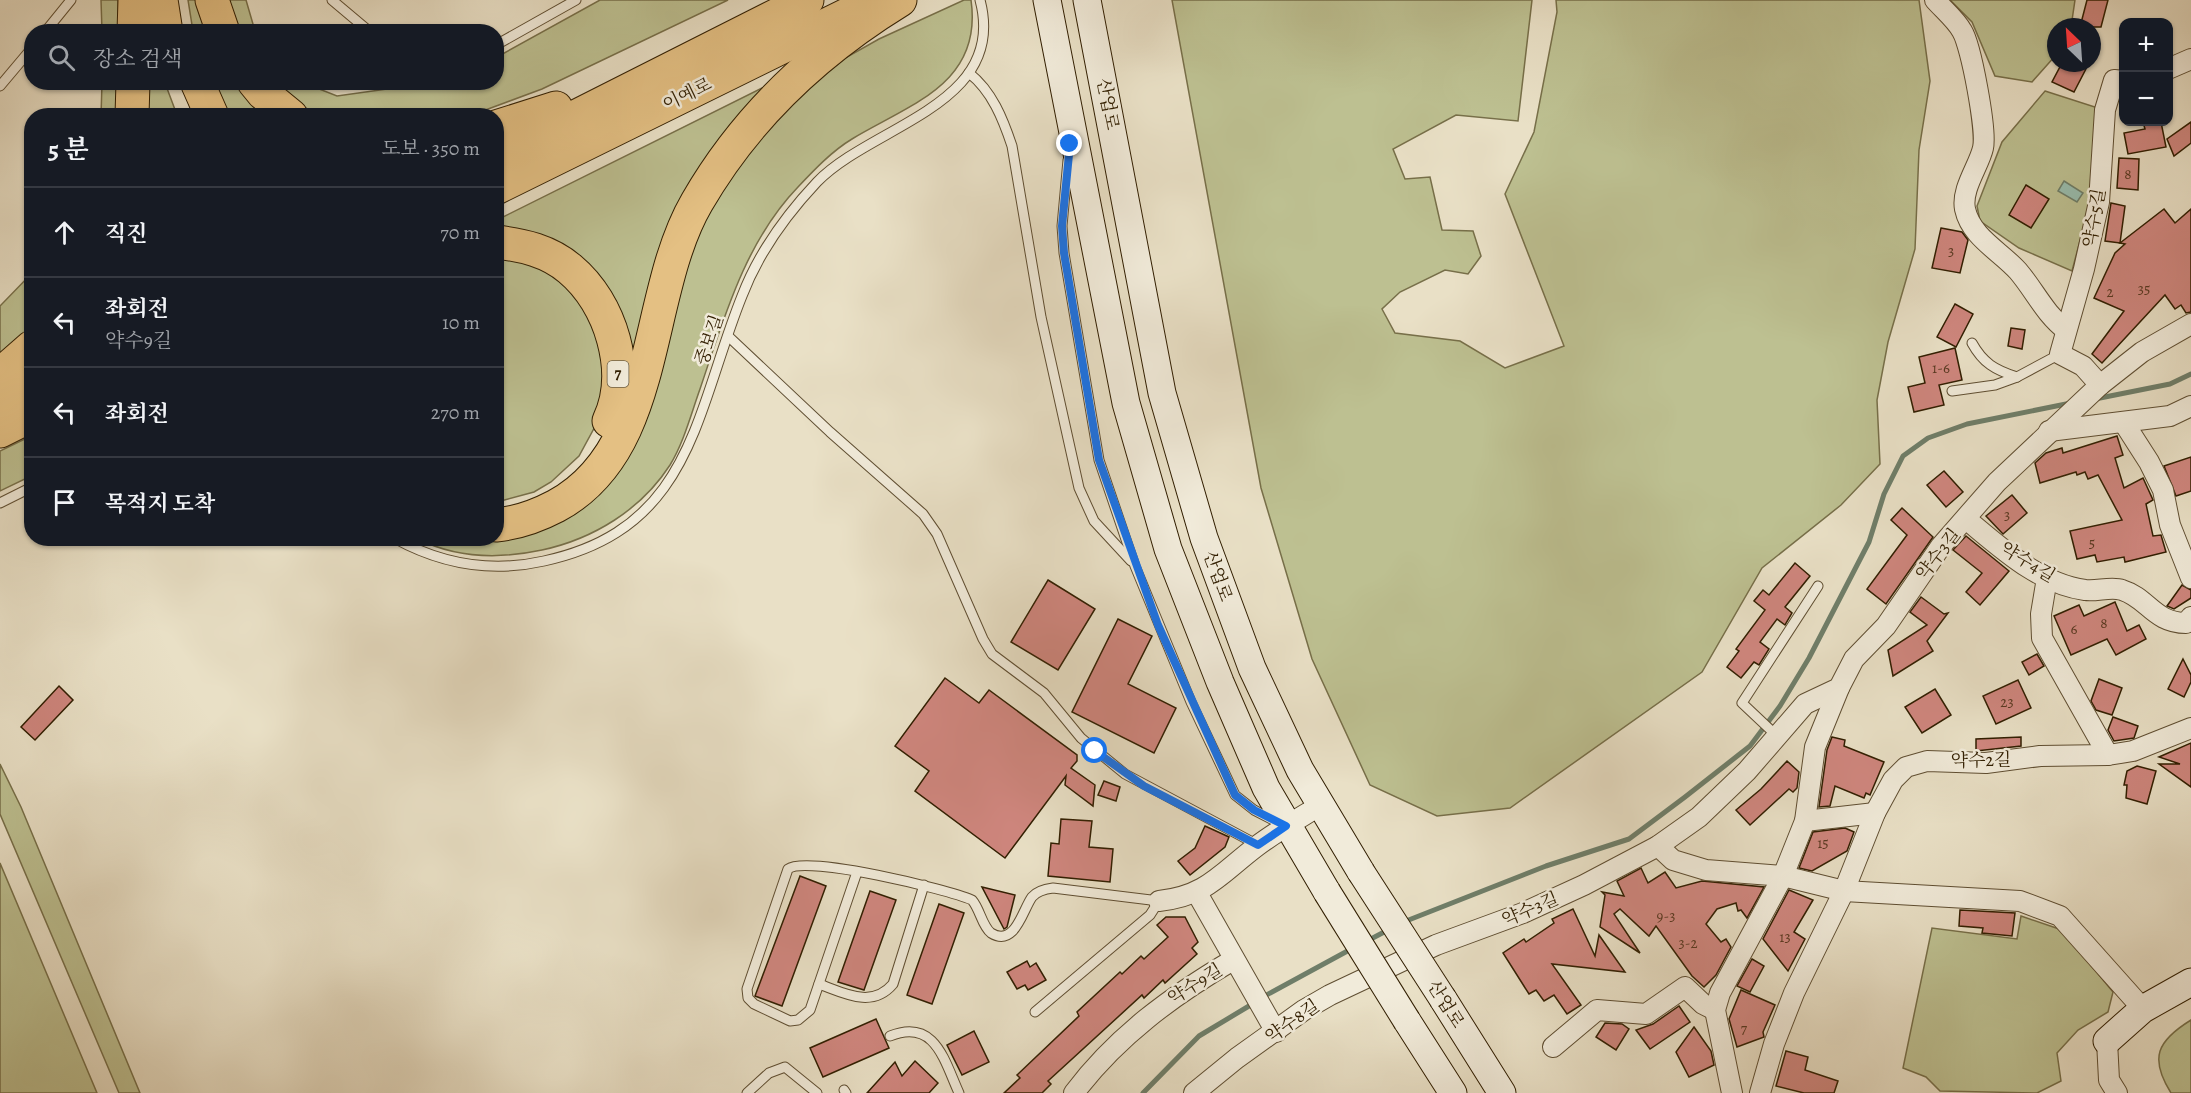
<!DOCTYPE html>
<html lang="ko">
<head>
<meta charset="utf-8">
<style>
	body { margin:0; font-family:Alegreya,"Noto Serif KR",serif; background:#20242c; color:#f1f3f6 }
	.controls { position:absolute; right:18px; top:18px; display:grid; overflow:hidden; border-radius:12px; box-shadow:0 2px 4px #0004 }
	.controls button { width:54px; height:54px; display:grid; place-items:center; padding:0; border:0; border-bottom:2px solid #363941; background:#171b24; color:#f1f3f6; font:30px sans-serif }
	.compass { position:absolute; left:2047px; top:18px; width:54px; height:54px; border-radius:50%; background:#171b24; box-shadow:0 2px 4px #0004; rotate:335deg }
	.stop { position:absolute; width:18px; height:18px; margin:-14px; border:4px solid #1a73e8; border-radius:50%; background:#fff }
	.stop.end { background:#1a73e8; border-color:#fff; box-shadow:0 2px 6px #0008 }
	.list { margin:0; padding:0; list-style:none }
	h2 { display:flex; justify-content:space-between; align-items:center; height:78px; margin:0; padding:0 24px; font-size:26px }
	h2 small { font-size:20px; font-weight:400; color:#9ea1a6 }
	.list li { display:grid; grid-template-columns:39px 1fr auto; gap:18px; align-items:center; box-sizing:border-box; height:90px; padding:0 24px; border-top:2px solid #363941 }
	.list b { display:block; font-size:22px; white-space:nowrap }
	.list p { margin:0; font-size:20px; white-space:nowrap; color:#9ea1a6 }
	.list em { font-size:20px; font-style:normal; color:#9ea1a6 }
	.icon { flex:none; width:33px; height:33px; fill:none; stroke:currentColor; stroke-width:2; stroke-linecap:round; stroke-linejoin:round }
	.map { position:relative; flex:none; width:2191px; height:1093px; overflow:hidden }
	.search { position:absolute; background:#171b24; box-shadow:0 2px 4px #0004; left:24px; top:24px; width:480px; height:66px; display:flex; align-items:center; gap:15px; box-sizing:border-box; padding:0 21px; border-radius:24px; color:#9ea1a6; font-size:22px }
	.panel { position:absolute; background:#171b24; box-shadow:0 2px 4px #0004; left:24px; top:108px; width:480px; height:438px; border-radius:24px }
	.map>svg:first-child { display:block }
	.green { fill:#bdc091; stroke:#776f49; stroke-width:1.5 }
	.water { fill:#99beaf; stroke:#6f7e69; stroke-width:1.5 }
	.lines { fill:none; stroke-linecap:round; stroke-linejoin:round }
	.stream { stroke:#6f7e69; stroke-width:5 }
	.building { fill:#cf867e; stroke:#311e01; stroke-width:1.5 }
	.lane-casing { stroke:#5f4e32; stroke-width:11 }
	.street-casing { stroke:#5f4e32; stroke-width:22 }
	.secondary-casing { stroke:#311e01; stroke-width:29 }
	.highway-casing { stroke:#311e01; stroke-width:35 }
	.lane { stroke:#f1ebda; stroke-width:9 }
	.street { stroke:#f1ebda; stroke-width:20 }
	.secondary { stroke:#f1ebda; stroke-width:27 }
	.highway { stroke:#e4c083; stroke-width:33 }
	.secondary-bridge-casing { stroke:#311e01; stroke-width:29; stroke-linecap:butt }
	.secondary-bridge { stroke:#f1ebda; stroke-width:27 }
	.route { stroke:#1a73e8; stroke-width:8 }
	.labels { text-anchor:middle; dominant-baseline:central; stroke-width:5; stroke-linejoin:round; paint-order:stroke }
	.number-label { font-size:15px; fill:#583820 }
	.shield { fill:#f1ebda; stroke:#6b5c42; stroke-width:1.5 }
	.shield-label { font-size:16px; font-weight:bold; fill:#311e01 }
	.street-label { font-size:18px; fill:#311e01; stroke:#f1ebda }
</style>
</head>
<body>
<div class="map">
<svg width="2191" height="1093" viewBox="0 0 2191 1093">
	<rect width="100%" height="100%" fill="#e9e0c6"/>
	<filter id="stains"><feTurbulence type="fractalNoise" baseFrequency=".00333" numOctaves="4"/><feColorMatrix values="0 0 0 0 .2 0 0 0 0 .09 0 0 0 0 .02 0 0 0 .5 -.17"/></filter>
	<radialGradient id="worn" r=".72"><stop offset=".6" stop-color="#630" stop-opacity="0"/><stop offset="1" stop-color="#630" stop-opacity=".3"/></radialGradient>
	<g class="green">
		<polygon points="101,0 118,0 118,31 102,31"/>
		<polygon points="188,0 203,0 214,31 193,31"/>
		<polygon points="225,0 246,0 255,31 236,31"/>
		<polygon points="600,0 728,0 542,89 472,115 320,115 301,106 271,83 304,83 337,96 430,83 496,82 497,57"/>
		<path d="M964,0H971C983,84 910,104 852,139C832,151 814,170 798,187C745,242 724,318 700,389C691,414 684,442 670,465C641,510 593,539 542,550C500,559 456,558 418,539H506L580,508L714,197L771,116L838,62L879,39Z"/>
		<polygon points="1172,0 1532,0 1518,121 1456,115 1393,149 1405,179 1430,177 1442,230 1473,231 1481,256 1468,274 1445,270 1400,292 1382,309 1395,333 1460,341 1505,368 1564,346 1505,194 1534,132 1557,12 1556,0 1919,0 1930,81 1919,150 1915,249 1888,342 1877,400 1880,464 1841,505 1762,568 1702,672 1510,808 1437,816 1370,785 1312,659 1261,488"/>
		<polygon points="1950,0 2075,0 2071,27 2056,27 2056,55 2032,82 1995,76 1972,22"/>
		<polygon points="102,83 118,83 116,115 101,116"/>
		<polygon points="142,83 165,83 177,115 141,116"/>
		<polygon points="208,83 243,83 277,115 223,115"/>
		<polygon points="762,88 765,93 653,270 634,354 628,352 624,333 497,232 497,220"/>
		<polygon points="2045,91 2098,108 2092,195 2072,271 2019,248 1980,221 1977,206 2002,142"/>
		<polygon points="496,253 556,274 584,304 607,365 598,421 579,456 551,482 534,492 497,502"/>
		<polygon points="31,274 31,327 0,357 0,306"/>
		<polygon points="31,436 31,476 0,491 0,451"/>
		<polygon points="0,764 21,807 140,1093 119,1093 0,814"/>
		<polygon points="0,863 97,1093 0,1093"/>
		<polygon points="2021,916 2062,930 2113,992 2108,1012 2078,1030 2057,1053 2061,1081 2037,1093 1940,1091 1926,1077 1903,1068 1932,928 2017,939"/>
		<path d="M2191,1020V1093H2171C2149,1058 2157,1041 2191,1020Z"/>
	</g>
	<polygon class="water" points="2064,181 2083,193 2077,202 2058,191"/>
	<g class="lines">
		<g class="stream">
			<polyline points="2095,399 2170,384 2191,374"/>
			<polyline points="1401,923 1546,866 1629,839 1685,797 1750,746 1780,706 1809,658 1869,542 1884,494 1903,456 1928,438 1967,424 2071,403"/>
			<polyline points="1367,941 1388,930"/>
			<polyline points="1261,998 1353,948"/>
			<polyline points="1143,1093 1199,1036 1254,1003"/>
		</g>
	</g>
	<g class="building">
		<polygon points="2087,0 2108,0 2101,27 2080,27"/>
		<polygon points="2062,63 2089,63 2074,92 2052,82"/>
		<polygon points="2143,122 2161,122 2166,147 2128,154 2124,133 2145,129"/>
		<polygon points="2191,122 2191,143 2174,156 2167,139"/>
		<polygon points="2119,158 2139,159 2138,190 2117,188"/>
		<polygon points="2026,185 2049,199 2031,228 2009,215"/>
		<polygon points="2111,203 2125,206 2120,243 2105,241"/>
		<polygon points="2164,209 2175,223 2191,209 2191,312 2186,313 2181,305 2175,309 2165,295 2102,363 2092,354 2124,311 2094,298 2115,253 2125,244 2120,243"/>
		<polygon points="1941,228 1962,232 1968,240 1960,273 1932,268"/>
		<polygon points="1955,304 1973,314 1956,347 1937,337"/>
		<polygon points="2011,328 2025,330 2022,349 2008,346"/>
		<polygon points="1955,348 1962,380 1939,385 1944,405 1914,412 1908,387 1925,383 1919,357"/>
		<polygon points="2117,436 2123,455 2115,458 2124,488 2143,478 2153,500 2146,504 2153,536 2161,535 2166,552 2125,562 2124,557 2097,562 2095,555 2077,559 2070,531 2122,520 2098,475 2088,479 2085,472 2077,475 2076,472 2040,483 2035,463 2046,453 2062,448 2063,453"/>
		<polygon points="2191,457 2191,491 2176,496 2164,466"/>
		<polygon points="1944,471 1963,492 1946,507 1927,485"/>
		<polygon points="2012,495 2027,513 2003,534 1986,516"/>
		<polygon points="1902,508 1933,537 1886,604 1867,589 1907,535 1891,520"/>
		<polygon points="1966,536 2009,571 1980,605 1966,592 1982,573 1953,550"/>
		<polygon points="1795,563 1810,576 1785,607 1792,613 1785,625 1777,619 1760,642 1769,649 1759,665 1754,662 1741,678 1727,667 1739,651 1736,649 1765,610 1754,601 1763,590 1769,595"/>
		<polygon points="1048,580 1095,609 1058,670 1011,642"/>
		<polygon points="2182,585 2191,590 2191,598 2174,609 2167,606"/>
		<polygon points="1921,597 1944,614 1948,613 1927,641 1933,651 1893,676 1888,650 1927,625 1910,612"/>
		<polygon points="2115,602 2127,631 2139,625 2146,639 2116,655 2107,639 2071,655 2054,616 2079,605 2084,616"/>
		<polygon points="1118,619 1152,636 1128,684 1176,708 1154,753 1072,712"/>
		<polygon points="2037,654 2044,666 2029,675 2022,662"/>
		<polygon points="2183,659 2191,675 2191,682 2184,697 2168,689"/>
		<polygon points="945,678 979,703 989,690 1077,755 1077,761 1071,768 1095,785 1093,806 1065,785 1066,776 1005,858 915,791 929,771 895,746"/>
		<polygon points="2099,679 2122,688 2112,715 2096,710 2091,701"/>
		<polygon points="2018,680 2031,708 1996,724 1983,696"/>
		<polygon points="59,686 73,700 35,740 21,727"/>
		<polygon points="1935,689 1951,715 1922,733 1905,707"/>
		<polygon points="2113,717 2138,726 2134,738 2114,741 2108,730"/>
		<polygon points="1832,737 1845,740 1844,746 1884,762 1870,795 1866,793 1864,798 1835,786 1830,806 1819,807 1827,750"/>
		<polygon points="2021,737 2021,746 1976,751 1976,739"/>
		<polygon points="2191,743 2191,787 2159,764 2180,764 2159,757"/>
		<polygon points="1787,761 1799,772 1797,788 1793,792 1789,789 1750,825 1736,810 1761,789"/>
		<polygon points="2137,766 2156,771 2147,804 2126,798 2127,785 2124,785 2127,771"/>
		<polygon points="1104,781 1120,787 1116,801 1098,795"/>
		<polygon points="1061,819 1092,821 1089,847 1113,849 1110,882 1048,876 1051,843 1059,844"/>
		<polygon points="1205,826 1229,837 1225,847 1190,875 1178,861 1195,848"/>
		<polygon points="1845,828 1854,832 1847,851 1812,871 1799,868 1813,832"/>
		<polygon points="1641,868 1648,883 1665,872 1676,888 1702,881 1764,887 1747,918 1741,910 1738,911 1736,903 1717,909 1706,924 1721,942 1726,939 1731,947 1716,975 1704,987 1692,976 1656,926 1649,936 1620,909 1614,914 1640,953 1600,927 1605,895 1602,892 1624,896 1617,881"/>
		<polygon points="800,876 826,886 782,1006 755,996"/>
		<polygon points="982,887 1015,895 1007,927 1004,929"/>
		<polygon points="1789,890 1813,900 1794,932 1805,939 1788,971 1763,939"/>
		<polygon points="870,891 896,900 864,990 838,982"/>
		<polygon points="939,904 964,913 932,1004 907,995"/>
		<polygon points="1573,909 1595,956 1599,935 1625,972 1552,964 1581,1005 1567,1014 1554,995 1544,1001 1536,990 1529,994 1503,953 1524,939 1526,942 1554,923 1552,919"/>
		<polygon points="1960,910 2015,913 2012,936 1982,933 1983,928 1959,926"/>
		<polygon points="1166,917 1185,917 1198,942 1192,948 1197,954 1165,983 1163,980 1144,998 1142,995 1048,1081 1051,1084 1042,1093 1004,1093 1020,1078 1017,1075 1079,1016 1077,1012 1120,972 1122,974 1141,956 1144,959 1168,937 1157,925"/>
		<polygon points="1752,959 1764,966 1750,992 1737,986"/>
		<polygon points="1027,961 1030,967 1036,963 1046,980 1028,990 1025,985 1017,989 1007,972"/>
		<polygon points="1741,990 1775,1005 1763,1032 1764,1037 1737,1047 1729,1019"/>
		<polygon points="1679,1006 1690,1022 1650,1049 1636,1030 1653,1024"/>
		<polygon points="876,1019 889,1048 823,1077 810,1048"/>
		<polygon points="1605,1023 1622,1024 1629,1029 1616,1050 1596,1037"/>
		<polygon points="1694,1027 1711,1051 1714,1065 1689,1077 1676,1052"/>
		<polygon points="974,1031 989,1062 962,1075 947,1045"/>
		<polygon points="1786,1051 1808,1057 1805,1070 1838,1081 1834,1093 1804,1093 1776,1086"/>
		<polygon points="915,1061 938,1083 929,1093 867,1093 895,1062 902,1076"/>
	</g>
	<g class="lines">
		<defs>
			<g id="lane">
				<polyline points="332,0 370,32"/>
				<polyline points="45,32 71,0"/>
				<polyline points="496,45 576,0"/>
				<path d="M969,73C992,91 1003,119 1012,146L1041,317L1079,488L1094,521L1131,561"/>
				<polyline points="0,86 32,48"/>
				<polyline points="1068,160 1062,226 1064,253 1099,460 1135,566 1191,702 1235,795 1254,810 1277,822"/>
				<polyline points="728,336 830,432 923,514 937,534 983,639 992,654 1044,693 1081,738 1125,774 1258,845"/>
				<path d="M1972,343C1983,363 1995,370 2017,377"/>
				<polyline points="1952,391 1995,385 2017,377 2060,354"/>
				<polyline points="0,503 32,487"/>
				<path d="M394,538C441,564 491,573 544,561C692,529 695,413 742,296C758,254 786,215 817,182C872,125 1008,105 980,0"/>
				<polyline points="1777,736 1742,703 1818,586"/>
				<path d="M857,872L810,1010L798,1020L790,1021L754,1004L748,998L747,989L788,869C806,855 947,889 972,900C980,909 982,926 991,933C1015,948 1023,909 1032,897C1037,891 1045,889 1053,888L1159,901"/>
				<path d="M819,984C844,993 872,1009 893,984L924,885"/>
				<polyline points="1035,1012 1150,915 1159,901"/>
				<path d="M890,1036C935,1018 944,1060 959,1093"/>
				<polyline points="844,1090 846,1093"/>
				<polyline points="747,1093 769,1073 785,1067 817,1093"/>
			</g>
			<g id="street">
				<path d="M1935,0C1944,10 1956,20 1962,31C1971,45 1987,131 1983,148C1979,166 1961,189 1965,209C1971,237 2000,251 2018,271C2035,291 2045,314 2066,330"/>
				<polyline points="2168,69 2191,59"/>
				<polyline points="2100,385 2083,366 2060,354 2084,269 2099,202 2105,110 2114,80 2124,81"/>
				<polyline points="2124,423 2149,462 2163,490 2170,525 2191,578"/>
				<polyline points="2049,431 2170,416 2191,406"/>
				<path d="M1966,519C2000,547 2039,584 2085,590C2096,592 2111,586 2122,590C2148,598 2154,623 2186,623L2191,617"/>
				<polyline points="2047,578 2041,614 2042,638 2108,755"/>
				<polyline points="1805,821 1875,813"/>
				<polyline points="1658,846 1673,860 1706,870 1783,876 1844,891 2020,901 2060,916 2143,1009"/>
				<polyline points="1197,893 1276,1032"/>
				<path d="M1159,901C1207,896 1221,873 1257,846C1277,831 1298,819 1319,806"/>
				<polyline points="2107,1041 2109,1080 2117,1093"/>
				<polyline points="1553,1047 1597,1010 1646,1014 1685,987 1703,1004 1715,1010"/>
				<path d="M1074,1093C1117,1036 1172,996 1233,960"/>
				<polyline points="1194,1093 1237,1058 1304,1010 1330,995 1436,945 1523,913 1584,885 1658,846 1699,817 1747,771 1805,704 1839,688 1854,659 1886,626 1941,546 1997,482 2100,385 2142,352 2191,324"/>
				<polyline points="1732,1093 1715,1010 1720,993 1783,876 1805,821 1815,747 1839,688"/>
				<polyline points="1760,1093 1774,1044 1794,993 1844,891 1875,813 1893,780 1906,767 1927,761 1986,763 2040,756 2108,755 2133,751 2191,728"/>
			</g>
			<g id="secondary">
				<polyline points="1047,0 1126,403 1168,549 1220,682 1266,788 1327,892"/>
				<polyline points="1087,0 1162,393 1204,538 1252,668 1300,770 1361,872"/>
				<polyline points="1443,999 1502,1093"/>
				<polyline points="1407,1021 1453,1093"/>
				<polyline points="2107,1041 2143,1009 2191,982"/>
			</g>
			<g id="highway">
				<polyline points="161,0 166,32"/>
				<polyline points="212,0 223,32"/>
				<polyline points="134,32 135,0"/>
				<polyline points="197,82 212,116"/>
				<polyline points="254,82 263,93 291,116"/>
				<polyline points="132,116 133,82"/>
				<polyline points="496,127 556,108"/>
				<polyline points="496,157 807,0"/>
				<polyline points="496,188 861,8"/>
				<path d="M496,242C523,245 549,251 570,269C611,303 632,372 609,421"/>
				<polyline points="0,375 32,347"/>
				<polyline points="0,399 32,384"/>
				<polyline points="0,431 32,415"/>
				<path d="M496,525C518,523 537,516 556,506C662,449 642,296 697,202C746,117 817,51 900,0"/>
			</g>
		</defs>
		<use href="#lane" class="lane-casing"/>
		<use href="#street" class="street-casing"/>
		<use href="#secondary" class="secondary-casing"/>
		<use href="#highway" class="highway-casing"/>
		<use href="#lane" class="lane"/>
		<use href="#street" class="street"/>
		<use href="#secondary" class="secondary"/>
		<use href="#highway" class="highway"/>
		<defs>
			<g id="secondary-bridge">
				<polyline points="1361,872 1443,999"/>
				<polyline points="1327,892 1407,1021"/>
			</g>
		</defs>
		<use href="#secondary-bridge" class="secondary-bridge-casing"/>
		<use href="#secondary-bridge" class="secondary-bridge"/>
	</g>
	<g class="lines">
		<polyline class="route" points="1070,144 1062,226 1064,253 1099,460 1158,625 1235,795 1254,810 1286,826 1258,845 1144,786 1095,751"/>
	</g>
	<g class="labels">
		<g class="number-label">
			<text x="2128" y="174">8</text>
			<text x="1951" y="251">3</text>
			<text x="2144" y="289">35</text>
			<text x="2110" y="292">2</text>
			<text x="1941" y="368">1-6</text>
			<text x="2007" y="515">3</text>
			<text x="2092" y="543">5</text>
			<text x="2104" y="623">8</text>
			<text x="2074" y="629">6</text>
			<text x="2007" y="702">23</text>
			<text x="1823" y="843">15</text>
			<text x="1666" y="916">9-3</text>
			<text x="1785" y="937">13</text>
			<text x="1688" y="943">3-2</text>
			<text x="1744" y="1029">7</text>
		</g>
		<rect class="shield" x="607.5" y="361" width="21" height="26" rx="4.5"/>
		<g class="shield-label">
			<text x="618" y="374">7</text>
		</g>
		<g class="street-label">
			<text transform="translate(687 94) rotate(-26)">이예로</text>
			<text transform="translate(1108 104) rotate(79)">산업로</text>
			<text transform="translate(2094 218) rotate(-80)">약수5길</text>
			<text transform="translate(709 340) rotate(-71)">중보길</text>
			<text transform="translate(1938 554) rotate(-52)">약수3길</text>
			<text transform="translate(2028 562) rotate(31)">약수4길</text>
			<text transform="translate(1218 576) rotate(70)">산업로</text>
			<text transform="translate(1981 760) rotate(-1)">약수2길</text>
			<text transform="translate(1530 909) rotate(-23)">약수3길</text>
			<text transform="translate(1195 984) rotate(-32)">약수9길</text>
			<text transform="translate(1446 1004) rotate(58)">산업로</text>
			<text transform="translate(1292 1021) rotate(-35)">약수8길</text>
		</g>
	</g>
	<rect width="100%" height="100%" filter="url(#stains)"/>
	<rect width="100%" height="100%" fill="url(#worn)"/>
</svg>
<div class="controls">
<button>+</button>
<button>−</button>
</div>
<svg class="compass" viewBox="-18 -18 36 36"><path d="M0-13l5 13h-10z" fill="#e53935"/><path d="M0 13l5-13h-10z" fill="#9ea1a6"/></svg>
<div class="stop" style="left:1095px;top:751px"></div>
<div class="stop end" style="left:1070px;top:144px"></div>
<div class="search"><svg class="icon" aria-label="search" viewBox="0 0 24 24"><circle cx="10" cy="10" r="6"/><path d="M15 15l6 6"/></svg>장소 검색</div>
<section class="panel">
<h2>5 분<small>도보 · 350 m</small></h2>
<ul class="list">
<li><svg class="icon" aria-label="ahead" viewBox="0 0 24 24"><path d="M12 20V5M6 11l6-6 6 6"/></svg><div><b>직진</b></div><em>70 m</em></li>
<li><svg class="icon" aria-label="left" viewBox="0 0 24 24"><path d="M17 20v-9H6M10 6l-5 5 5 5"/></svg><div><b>좌회전</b><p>약수9길</p></div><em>10 m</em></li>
<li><svg class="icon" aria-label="left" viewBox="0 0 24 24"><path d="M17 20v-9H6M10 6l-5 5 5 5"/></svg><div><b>좌회전</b></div><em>270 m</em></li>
<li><svg class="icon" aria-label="arrive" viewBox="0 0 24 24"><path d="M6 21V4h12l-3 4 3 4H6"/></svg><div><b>목적지 도착</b></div></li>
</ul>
</section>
</div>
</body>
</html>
